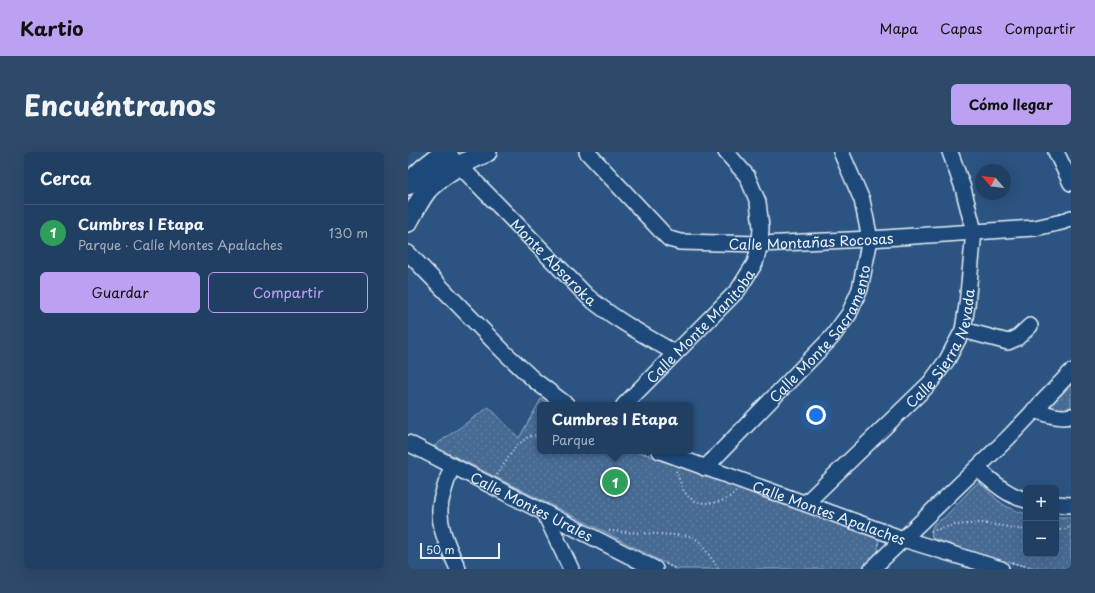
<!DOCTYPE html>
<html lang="es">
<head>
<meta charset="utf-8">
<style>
	body { margin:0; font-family:"Playpen Sans",sans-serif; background:#2d4a6b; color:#f1f3f6 }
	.controls { position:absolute; right:12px; bottom:12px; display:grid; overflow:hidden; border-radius:6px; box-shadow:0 4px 16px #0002 }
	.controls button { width:36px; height:36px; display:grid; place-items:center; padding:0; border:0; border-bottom:1px solid #3d5877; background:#203f62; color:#f1f3f6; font:20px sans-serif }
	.compass { position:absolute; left:567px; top:12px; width:36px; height:36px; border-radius:50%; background:#203f62; box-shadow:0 4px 16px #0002; rotate:298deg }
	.scale { position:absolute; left:12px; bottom:10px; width:80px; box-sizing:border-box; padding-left:4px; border:2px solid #e8f1f8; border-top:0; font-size:11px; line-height:14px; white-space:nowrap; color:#e8f1f8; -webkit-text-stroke:3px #1f4a7a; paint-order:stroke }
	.you { position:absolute; left:408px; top:263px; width:14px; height:14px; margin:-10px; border:3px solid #fff; border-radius:50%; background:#1a73e8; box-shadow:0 0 0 6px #1a73e833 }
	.badge { display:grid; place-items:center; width:26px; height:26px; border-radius:50%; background:#bca0f2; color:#fff; font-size:13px; font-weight:700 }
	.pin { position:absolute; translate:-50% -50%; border:2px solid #fff; box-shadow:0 1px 4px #0006 }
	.popup { position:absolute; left:129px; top:250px; width:156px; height:52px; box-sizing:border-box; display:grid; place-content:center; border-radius:6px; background:#203f62; filter:drop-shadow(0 1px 3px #0005); font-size:13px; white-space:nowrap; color:#a2afbe }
	.popup b { font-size:15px; color:#f1f3f6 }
	.popup::after { content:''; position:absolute; left:50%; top:100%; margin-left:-8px; border:8px solid transparent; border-top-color:#203f62 }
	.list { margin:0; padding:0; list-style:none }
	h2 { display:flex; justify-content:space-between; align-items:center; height:52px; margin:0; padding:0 16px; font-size:17px }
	h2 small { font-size:13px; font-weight:400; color:#a2afbe }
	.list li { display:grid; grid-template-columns:26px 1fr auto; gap:12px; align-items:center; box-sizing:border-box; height:56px; padding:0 16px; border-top:1px solid #3d5877 }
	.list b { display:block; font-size:15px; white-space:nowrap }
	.list p { margin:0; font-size:13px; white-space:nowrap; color:#a2afbe }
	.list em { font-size:13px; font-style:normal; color:#a2afbe }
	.actions { display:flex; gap:8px; padding:12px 16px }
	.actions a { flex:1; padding:9px 0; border:1px solid #bca0f2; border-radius:6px; text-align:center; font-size:14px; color:#bca0f2 }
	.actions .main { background:#bca0f2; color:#111 }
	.map { position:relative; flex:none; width:663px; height:417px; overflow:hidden; border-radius:6px }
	header { display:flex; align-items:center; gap:24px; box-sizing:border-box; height:56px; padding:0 20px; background:#bca0f2; color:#111 }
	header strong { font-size:19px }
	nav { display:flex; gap:22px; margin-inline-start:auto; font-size:14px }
	.intro { display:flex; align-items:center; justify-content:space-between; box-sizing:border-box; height:96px; padding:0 24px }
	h1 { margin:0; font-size:28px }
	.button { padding:10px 18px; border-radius:6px; background:#bca0f2; color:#111; font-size:14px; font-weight:700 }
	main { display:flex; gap:24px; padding:0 24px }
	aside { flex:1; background:#203f62; border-radius:6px; box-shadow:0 4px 16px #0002 }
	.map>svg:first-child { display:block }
	.grass { fill:url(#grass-dots); stroke:#98aec6 }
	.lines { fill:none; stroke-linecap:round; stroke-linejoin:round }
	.minor-casing { stroke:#e8f1f8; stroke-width:18 }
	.major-casing { stroke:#e8f1f8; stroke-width:22 }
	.path { stroke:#e8f1f8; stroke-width:2; stroke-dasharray:1 3; stroke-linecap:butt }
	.minor { stroke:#1f4a7a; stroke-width:15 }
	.major { stroke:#1f4a7a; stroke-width:19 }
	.labels { text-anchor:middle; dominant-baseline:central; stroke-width:3; stroke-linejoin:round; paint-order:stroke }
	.street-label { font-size:14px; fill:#e8f1f8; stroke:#1f4a7a }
</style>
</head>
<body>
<header>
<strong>Kartio</strong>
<nav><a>Mapa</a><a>Capas</a><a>Compartir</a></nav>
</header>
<div class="intro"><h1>Encuéntranos</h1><a class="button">Cómo llegar</a></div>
<main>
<aside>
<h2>Cerca<small></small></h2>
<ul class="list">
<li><span class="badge" style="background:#2e9e5b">1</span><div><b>Cumbres I Etapa</b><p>Parque · Calle Montes Apalaches</p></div><em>130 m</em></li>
</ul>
<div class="actions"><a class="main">Guardar</a><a>Compartir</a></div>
</aside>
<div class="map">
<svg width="663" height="417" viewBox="0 0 663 417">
	<defs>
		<pattern id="grass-dots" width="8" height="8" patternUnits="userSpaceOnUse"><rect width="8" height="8" fill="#476b93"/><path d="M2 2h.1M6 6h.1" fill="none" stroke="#6281a3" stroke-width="1.8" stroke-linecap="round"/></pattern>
	</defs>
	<rect width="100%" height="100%" fill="#2b5482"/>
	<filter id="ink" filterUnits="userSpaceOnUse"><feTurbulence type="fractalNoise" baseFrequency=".025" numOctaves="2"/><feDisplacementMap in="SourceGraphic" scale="8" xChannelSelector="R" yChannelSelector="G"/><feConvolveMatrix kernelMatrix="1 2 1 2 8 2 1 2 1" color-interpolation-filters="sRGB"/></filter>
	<g filter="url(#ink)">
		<g class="grass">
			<polygon points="663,230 663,258 655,261 643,256 644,250"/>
			<polygon points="133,247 143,253 132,253 132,299 229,299 330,336 464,382 471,386 470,399 454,417 268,417 195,379 26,294 81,255 111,286"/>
			<path d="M570,331C579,335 584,344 592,350C599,356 609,359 618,362V402H648V365H663V417H630L584,406L524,386L523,379L526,372L536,366L564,336Z"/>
		</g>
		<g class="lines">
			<defs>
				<g id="minor">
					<path id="s1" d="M179,0L253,79L261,87L272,90L352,92L462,87L627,76L654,70L663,66"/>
					<polyline points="648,0 663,31"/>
					<path id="s2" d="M45,7L179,144C206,167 236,183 267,201"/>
					<polyline points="0,101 96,200 126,228 159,253"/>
					<polyline points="555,178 600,190 609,186 622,174"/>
					<path id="s3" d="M216,253L330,138L347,111L352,92L353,75L350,50L339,24L318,0"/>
					<path d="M626,258C639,262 650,267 663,264"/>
					<path id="s4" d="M0,291L247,417"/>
					<path id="s5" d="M252,299L495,387L593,417"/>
					<path d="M44,314C40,325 36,337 33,349C28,373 41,396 50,417"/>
					<path id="s6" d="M297,316L424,185L441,162L452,137L462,87L454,48L433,0"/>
					<path d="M569,316C584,329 598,343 618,348"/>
					<path id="s7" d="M398,351L522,231L539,208L555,178L559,153L566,79L555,36L542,0"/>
					<polyline points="648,352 663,353"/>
					<polyline points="136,360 163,417"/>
					<polyline points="464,417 600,286 663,220"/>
				</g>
				<g id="major">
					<path d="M0,33C11,19 24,8 40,0"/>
					<path d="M0,70C7,58 13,43 23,34C40,18 59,9 79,0"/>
				</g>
			</defs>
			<use href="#minor" class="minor-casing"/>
			<use href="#major" class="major-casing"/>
			<g class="path">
				<polyline points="229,299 241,303"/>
				<path d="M268,319C271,326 273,335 278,342C289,356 317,353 328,339"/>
				<polyline points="89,323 108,294 120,285 132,282"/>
				<polyline points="201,379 283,384 292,390 311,417"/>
				<polyline points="523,379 546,373 575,371 618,378"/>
				<polyline points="648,379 663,375"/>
				<polyline points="604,411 630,417"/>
				<polyline points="258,412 268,417"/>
			</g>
			<use href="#minor" class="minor"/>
			<use href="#major" class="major"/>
		</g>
	</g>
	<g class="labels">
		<g class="street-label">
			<text stroke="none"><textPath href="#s1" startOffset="262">Calle Montañas Rocosas</textPath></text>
			<text stroke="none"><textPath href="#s2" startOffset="144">Monte Absaroka</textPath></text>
			<text stroke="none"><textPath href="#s3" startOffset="110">Calle Monte Manitoba</textPath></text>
			<text stroke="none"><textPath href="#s6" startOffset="179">Calle Monte Sacramento</textPath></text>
			<text stroke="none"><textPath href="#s7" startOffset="209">Calle Sierra Nevada</textPath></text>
			<text stroke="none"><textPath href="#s4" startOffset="139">Calle Montes Urales</textPath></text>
			<text stroke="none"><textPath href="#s5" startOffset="180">Calle Montes Apalaches</textPath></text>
		</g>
	</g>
</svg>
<div class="controls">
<button>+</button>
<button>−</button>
</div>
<svg class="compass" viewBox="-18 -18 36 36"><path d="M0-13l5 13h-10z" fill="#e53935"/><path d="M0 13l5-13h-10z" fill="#a2afbe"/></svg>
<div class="scale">50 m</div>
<div class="you"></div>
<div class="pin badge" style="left:207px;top:330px;background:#2e9e5b">1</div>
<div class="popup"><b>Cumbres I Etapa</b>Parque</div>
</div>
</main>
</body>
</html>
